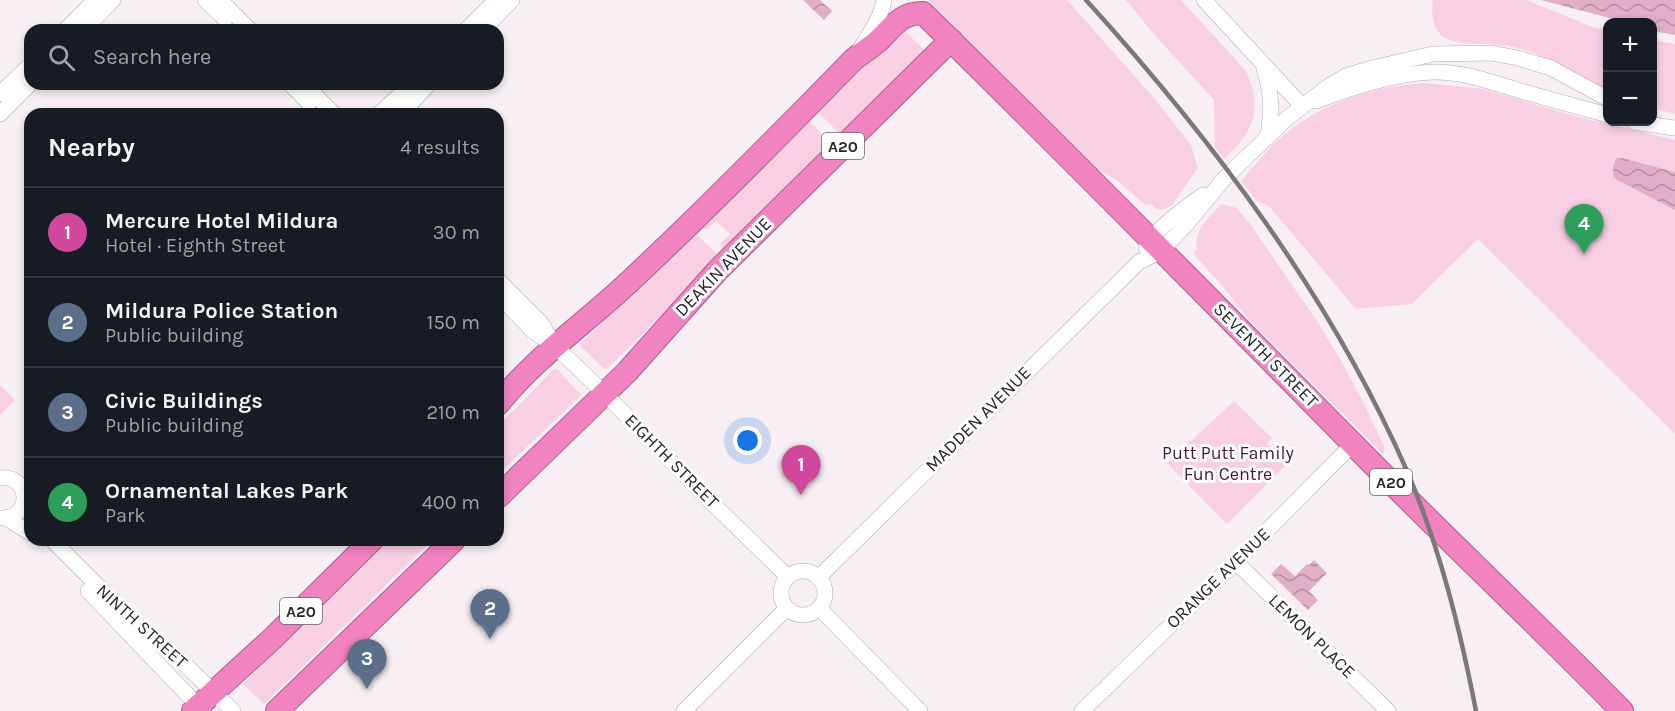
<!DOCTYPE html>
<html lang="en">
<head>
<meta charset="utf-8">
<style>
	body { margin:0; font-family:Karla,sans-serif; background:#20242c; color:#f1f3f6 }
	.controls { position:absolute; right:18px; top:18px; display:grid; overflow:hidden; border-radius:12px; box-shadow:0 3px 9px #0003 }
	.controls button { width:54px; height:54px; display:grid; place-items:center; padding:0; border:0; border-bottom:2px solid #363941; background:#171b24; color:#f1f3f6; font:30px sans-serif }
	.you { position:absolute; left:748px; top:441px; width:21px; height:21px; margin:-15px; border:4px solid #fff; border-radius:50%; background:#1a73e8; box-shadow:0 0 0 9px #1a73e833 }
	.badge { display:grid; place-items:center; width:39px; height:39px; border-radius:50%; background:#8c9099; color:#fff; font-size:20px; font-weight:700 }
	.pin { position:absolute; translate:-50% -50px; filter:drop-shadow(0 2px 3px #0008) }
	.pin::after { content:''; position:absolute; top:32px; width:21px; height:18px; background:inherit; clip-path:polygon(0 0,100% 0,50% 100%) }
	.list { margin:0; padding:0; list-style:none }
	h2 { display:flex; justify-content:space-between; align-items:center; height:78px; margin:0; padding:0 24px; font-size:26px }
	h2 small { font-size:20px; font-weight:400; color:#9ea1a6 }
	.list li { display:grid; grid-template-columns:39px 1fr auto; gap:18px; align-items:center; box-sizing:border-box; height:90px; padding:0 24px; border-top:2px solid #363941 }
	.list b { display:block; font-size:22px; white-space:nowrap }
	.list p { margin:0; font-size:20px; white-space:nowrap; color:#9ea1a6 }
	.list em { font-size:20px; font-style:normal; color:#9ea1a6 }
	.icon { flex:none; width:33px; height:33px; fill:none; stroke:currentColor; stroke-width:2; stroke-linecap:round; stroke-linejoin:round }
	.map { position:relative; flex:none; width:1675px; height:711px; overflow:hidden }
	.search { position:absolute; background:#171b24; box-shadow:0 3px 9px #0003; left:24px; top:24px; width:480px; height:66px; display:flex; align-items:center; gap:15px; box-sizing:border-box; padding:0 21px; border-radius:18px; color:#9ea1a6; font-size:22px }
	.panel { position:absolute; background:#171b24; box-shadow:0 3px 9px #0003; left:24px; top:108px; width:480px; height:438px; border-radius:18px }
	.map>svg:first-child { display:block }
	.green { fill:#f9cfe4; fill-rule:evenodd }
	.water { fill:url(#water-waves) }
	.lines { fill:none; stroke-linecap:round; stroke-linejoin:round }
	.minor-casing { stroke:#b2aaae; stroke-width:16 }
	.highway-casing { stroke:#aa628a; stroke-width:24 }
	.minor { stroke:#fff; stroke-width:15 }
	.highway { stroke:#f083c0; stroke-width:22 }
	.rail { stroke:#7c7779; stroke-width:4.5 }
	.labels { text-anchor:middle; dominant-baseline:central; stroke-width:6; stroke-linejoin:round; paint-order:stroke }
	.shield { fill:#fff; stroke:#696768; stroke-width:1.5 }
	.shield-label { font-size:16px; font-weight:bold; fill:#292627 }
	.street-label { font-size:18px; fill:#292627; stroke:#fff }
	.park-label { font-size:18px; fill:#4e1438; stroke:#fff }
</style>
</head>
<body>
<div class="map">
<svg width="1675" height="711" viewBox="0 0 1675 711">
	<defs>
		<pattern id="water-waves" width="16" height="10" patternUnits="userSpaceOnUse" patternTransform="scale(1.5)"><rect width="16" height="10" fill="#e0aec7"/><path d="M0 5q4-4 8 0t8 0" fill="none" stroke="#b68da2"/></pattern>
	</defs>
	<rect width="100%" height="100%" fill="#f7eff3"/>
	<g class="green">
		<path d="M928,0H1067L1154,98L1191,145L1198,168L1172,205C1164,210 1158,212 1151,204L1145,205L1118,181L1096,168Z"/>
		<path d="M1126,0H1181L1246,71C1263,109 1254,132 1224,159L1215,147L1214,100L1152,32Z"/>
		<path d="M1433,0H1527L1592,27L1607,30V90C1578,75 1541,51 1509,46C1491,43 1455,47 1441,35C1432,26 1431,12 1433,0Z"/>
		<polygon points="900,26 927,53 841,134 839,133 818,112"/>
		<polygon points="1653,40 1675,44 1675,114 1653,108"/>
		<path d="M1423,83L1484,89L1571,115L1675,140V434L1478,239L1412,304L1356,309L1269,206L1258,202L1241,181C1252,169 1263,154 1275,143C1315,105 1369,87 1423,83Z"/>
		<path d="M803,121H809L832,144L794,183L608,368L604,369L581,346L580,344ZM716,221L730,234L721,243L722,250L717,254L697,235L702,229H707Z"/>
		<path d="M1221,204L1237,208L1250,224L1315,318L1339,357L1363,402L1385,448L1383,454L1250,321L1225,289L1196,257L1194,252L1197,250C1193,230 1209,218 1221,204Z"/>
		<polygon points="554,369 557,369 581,395 498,475 498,426"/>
		<polygon points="0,385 15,400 0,415"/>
		<polygon points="1234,401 1272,438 1267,443 1287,464 1227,524 1167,463 1190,440 1191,441"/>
		<polygon points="385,540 432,540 264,704 243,684"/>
	</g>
	<g class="water">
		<polygon points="803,0 820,0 832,11 824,20"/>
		<polygon points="1541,0 1675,0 1675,35 1653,31 1652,22 1625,22"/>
		<path d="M1617,158H1622L1675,172V210L1614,178C1613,171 1612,164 1617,158Z"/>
		<polygon points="1314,560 1327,573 1309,591 1318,600 1308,610 1271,574 1281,564 1295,576 1307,564 1309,565"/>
	</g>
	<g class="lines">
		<defs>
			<g id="minor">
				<polyline points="205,0 225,19"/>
				<polyline points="220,0 250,30"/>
				<polyline points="1204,0 1302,106"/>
				<polyline points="65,30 95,0"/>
				<polyline points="84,30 113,0"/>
				<polyline points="466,30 496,0"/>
				<polyline points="483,30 512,0"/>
				<path d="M860,49C870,33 881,18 884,0"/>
				<path d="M1264,68C1272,95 1272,108 1268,136"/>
				<polyline points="290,84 309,103"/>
				<polyline points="304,84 334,114"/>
				<polyline points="0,94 30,65"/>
				<path d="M1316,101C1353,87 1392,74 1432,72C1462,71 1490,82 1518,90C1548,99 1578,107 1608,115"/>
				<polyline points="0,114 30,84"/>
				<polyline points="379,114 412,84"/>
				<polyline points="401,114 429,84"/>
				<polyline points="1634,122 1675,128"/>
				<path d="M1146,248C1157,227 1184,209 1203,195"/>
				<polyline points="498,280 541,323 552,341"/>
				<polyline points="498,295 533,331 555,346 605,394 703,494 788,577"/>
				<path d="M0,478C32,475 32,520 0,518"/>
				<polyline points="6,518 30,533"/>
				<polyline points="52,540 149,637 174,654 233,711"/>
				<polyline points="1236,562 1388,711"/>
				<circle cx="803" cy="593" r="22"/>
				<polyline points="818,578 1139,262 1161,251 1186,225 1224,179 1286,119 1329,86 1346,76 1372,68 1433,54 1491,53 1518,58 1551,68 1608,99"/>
				<polyline points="88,591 203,711"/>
				<polyline points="819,608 920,711"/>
				<polyline points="684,711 787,608"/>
				<polyline points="1082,711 1236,562 1353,444"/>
			</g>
			<g id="highway">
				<path d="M498,404C535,358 584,324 628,283C705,211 780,135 854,59C862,53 870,48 878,41C893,27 900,13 923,13C1068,155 1211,300 1354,445C1442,535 1534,621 1622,711"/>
				<polyline points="498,497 627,372 718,270 951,40"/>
				<polyline points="193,711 272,639 372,540"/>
				<polyline points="277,711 454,540"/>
			</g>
		</defs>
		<use href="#minor" class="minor-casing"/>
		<use href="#highway" class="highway-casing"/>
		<use href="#minor" class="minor"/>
		<use href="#highway" class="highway"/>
		<path class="rail" d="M1086,0C1213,140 1331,297 1407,471C1440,548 1460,629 1476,711"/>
	</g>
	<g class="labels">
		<g class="shield">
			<rect x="822" y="133" width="42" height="26" rx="4.5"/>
			<rect x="1370" y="469" width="42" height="26" rx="4.5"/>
			<rect x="280" y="598" width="42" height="26" rx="4.5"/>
		</g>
		<g class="shield-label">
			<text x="843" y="146">A20</text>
			<text x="1391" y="482">A20</text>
			<text x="301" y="611">A20</text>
		</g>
		<g class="street-label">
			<text transform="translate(723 267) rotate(-46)">DEAKIN AVENUE</text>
			<text transform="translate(1266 355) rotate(45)">SEVENTH STREET</text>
			<text transform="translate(978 419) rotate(-45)">MADDEN AVENUE</text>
			<text transform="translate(672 461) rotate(45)">EIGHTH STREET</text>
			<text transform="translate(1218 578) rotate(-44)">ORANGE AVENUE</text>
			<text transform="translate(142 626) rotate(42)">NINTH STREET</text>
			<text transform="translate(1312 636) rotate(44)">LEMON PLACE</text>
		</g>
		<g class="park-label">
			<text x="1228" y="453">Putt Putt Family<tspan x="1228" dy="21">Fun Centre</tspan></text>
		</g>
	</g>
</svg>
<div class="controls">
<button>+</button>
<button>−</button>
</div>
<div class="you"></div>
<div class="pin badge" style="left:801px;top:495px;background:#d1479c">1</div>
<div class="pin badge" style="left:490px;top:639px;background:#5c6f8a">2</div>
<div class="pin badge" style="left:367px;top:689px;background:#5c6f8a">3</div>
<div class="pin badge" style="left:1584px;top:254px;background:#2e9e5b">4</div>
<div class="search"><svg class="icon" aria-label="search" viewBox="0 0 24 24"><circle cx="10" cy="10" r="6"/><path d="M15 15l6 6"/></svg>Search here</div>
<section class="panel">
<h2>Nearby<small>4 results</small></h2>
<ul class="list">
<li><span class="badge" style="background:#d1479c">1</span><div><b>Mercure Hotel Mildura</b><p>Hotel · Eighth Street</p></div><em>30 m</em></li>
<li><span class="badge" style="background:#5c6f8a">2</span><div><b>Mildura Police Station</b><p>Public building</p></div><em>150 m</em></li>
<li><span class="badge" style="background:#5c6f8a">3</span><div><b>Civic Buildings</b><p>Public building</p></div><em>210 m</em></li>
<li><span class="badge" style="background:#2e9e5b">4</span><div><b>Ornamental Lakes Park</b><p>Park</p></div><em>400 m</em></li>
</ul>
</section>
</div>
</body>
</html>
